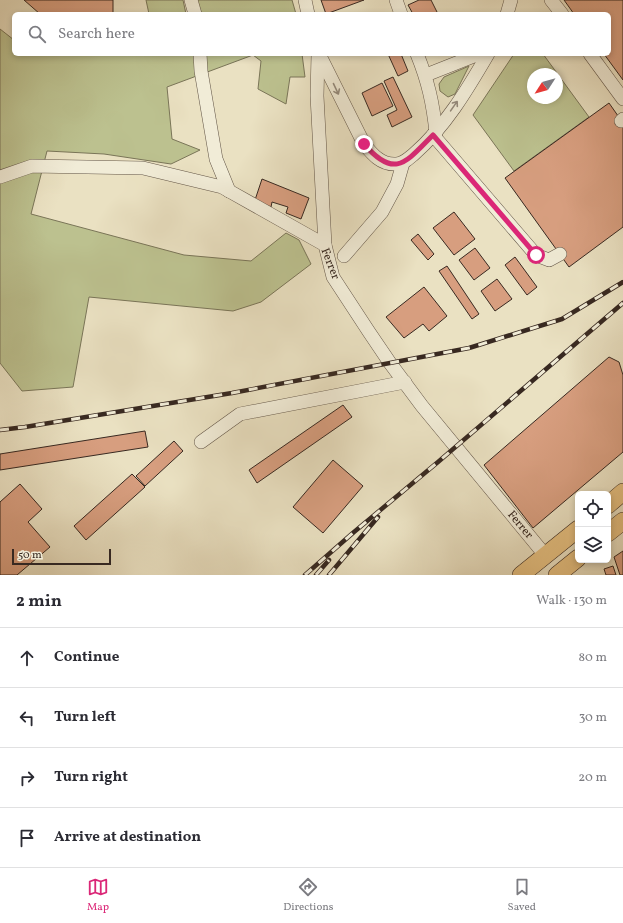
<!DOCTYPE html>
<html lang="en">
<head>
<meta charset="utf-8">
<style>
	body { margin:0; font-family:Vollkorn,serif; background:#f2f2f3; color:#2b2b33 }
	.controls { position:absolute; right:12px; bottom:12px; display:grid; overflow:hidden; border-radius:6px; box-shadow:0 2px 6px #0003 }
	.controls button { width:36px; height:36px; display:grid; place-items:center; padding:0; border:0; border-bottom:1px solid #e1e1e2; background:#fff; color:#2b2b33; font:20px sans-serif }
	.compass { position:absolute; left:527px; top:68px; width:36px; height:36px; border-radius:50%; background:#fff; box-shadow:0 2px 6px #0003; rotate:234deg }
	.scale { position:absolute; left:12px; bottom:10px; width:99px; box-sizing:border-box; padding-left:4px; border:2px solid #382921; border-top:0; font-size:11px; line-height:14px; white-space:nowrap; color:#382921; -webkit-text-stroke:3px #f1ecd7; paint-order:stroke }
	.stop { position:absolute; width:12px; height:12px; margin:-9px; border:3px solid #db2777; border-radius:50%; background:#fff }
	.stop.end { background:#db2777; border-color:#fff; box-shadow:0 1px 4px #0008 }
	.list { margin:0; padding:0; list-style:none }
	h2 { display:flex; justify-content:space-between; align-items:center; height:52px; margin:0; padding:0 16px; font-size:17px }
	h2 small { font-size:13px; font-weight:400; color:#7c7c81 }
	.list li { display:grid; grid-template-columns:26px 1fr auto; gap:12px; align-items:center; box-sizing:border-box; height:60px; padding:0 16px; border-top:1px solid #e1e1e2 }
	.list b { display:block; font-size:15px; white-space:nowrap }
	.list em { font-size:13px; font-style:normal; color:#7c7c81 }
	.icon { flex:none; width:22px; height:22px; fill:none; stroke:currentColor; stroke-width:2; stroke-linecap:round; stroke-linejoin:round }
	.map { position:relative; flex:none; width:623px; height:575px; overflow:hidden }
	.search { position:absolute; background:#fff; box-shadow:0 2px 6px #0003; left:12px; right:12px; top:12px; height:44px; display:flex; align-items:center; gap:10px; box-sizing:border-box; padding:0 14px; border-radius:6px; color:#7c7c81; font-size:15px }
	.sheet { height:292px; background:#fff }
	nav { display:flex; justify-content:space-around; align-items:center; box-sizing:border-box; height:56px; border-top:1px solid #e1e1e2; background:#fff; font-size:11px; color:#7c7c81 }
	nav a { display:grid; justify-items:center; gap:2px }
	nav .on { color:#db2777 }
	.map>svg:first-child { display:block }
	.green { fill:#bcc18f; stroke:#7a7558; fill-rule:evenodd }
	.building { fill:#d79e7f; stroke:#382921 }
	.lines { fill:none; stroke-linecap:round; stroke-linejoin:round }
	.minor-casing { stroke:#645749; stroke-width:14 }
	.major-casing { stroke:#382921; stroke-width:18 }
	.minor { stroke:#f1ecd7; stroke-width:13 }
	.major { stroke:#e5c081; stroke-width:17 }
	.rail-casing { stroke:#382921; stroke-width:4.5 }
	.rail { stroke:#f1ecd7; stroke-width:3; stroke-dasharray:9; stroke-linecap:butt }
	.oneway { stroke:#948a7c }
	.route { stroke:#db2777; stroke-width:5 }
	.labels { text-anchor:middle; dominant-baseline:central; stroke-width:3; stroke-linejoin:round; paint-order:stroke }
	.street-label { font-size:12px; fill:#382921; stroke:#f1ecd7 }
</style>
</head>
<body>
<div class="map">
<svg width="623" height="575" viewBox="0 0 623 575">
	<rect width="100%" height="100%" fill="#eae1c2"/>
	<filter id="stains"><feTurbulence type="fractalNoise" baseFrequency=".005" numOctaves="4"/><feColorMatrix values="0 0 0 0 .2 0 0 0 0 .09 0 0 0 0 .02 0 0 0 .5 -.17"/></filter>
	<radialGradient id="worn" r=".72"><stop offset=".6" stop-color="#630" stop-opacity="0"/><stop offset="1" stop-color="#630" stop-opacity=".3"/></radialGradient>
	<g class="green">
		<polygon points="146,0 183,0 186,14 149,14"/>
		<polygon points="195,0 292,0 296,14 198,14"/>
		<polygon points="0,29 14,40 14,54 302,54 305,77 290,77 286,104 258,89 261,61 253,55 167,87 172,139 200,150 171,164 104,154 47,151 31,214 184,255 251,261 286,233 299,240 311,264 261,302 233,311 89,297 73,387 22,391 0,363"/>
		<path d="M514,54H543L589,117L514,171L473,115ZM533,74H557V98H533Z"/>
		<polygon points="469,66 455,94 448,97 440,91 439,84 444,77"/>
	</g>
	<g class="building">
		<polygon points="24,0 113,0 113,14 40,14"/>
		<polygon points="321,0 364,0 326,14"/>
		<polygon points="419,0 431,0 438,14 413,14 408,5"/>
		<polygon points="564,0 623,0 623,80 604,54 609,54 609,14 574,14"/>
		<polygon points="388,54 401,54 408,71 398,76"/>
		<polygon points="393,77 412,117 392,127 387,115 397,110 384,81"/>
		<polygon points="382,83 393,106 372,116 362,93"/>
		<polygon points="609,103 623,123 623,227 569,267 505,178"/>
		<polygon points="262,179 309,198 301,219 286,213 288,207 272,202 271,207 255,200"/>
		<polygon points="454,212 475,239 454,255 433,228"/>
		<polygon points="418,234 434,254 428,260 411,240"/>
		<polygon points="475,248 490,268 474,280 459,260"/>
		<polygon points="515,257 537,287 527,295 505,265"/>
		<polygon points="447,266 479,314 472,319 439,271"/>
		<polygon points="497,279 512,299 495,311 481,291"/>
		<polygon points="424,287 447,316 429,331 423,324 404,338 386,317"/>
		<polygon points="609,357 619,362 623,375 623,452 533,528 484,465"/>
		<polygon points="343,405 352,417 257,483 249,470"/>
		<polygon points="145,431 148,447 0,470 0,454"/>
		<polygon points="174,441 183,451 145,486 136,476"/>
		<polygon points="333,460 363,486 323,533 293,507"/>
		<polygon points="132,474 145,487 86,540 74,526"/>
		<polygon points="20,484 42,509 28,522 50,547 17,575 0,575 0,502"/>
		<polygon points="623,551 623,575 620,575 614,557"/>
		<polygon points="613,566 616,575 606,575 604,569"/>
	</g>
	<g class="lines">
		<defs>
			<g id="minor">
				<polyline points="191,0 195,14"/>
				<polyline points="305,0 308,14"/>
				<polyline points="396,0 401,14"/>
				<polyline points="551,0 562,14"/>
				<polyline points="507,14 511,0"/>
				<polyline points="200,54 201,71 216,159 229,191"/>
				<path d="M319,54L364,144C372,154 381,165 396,164C403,164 408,159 414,154C445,127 467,90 488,54"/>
				<path d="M417,54C428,81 433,103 436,133"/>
				<polyline points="590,54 623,99"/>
				<polyline points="318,55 317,96 325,245"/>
				<polyline points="426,75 479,54"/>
				<polyline points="621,121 623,119"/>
				<polyline points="433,135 536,255 549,260 560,254"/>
				<polyline points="0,177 32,166 143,168 222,187 325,245 333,277 369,332 390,363 422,406 545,555"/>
				<polyline points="344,256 382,212 397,184 403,163"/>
				<polyline points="201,442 240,414 405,382"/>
			</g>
			<g id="major">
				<polyline points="608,505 623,492"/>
				<polyline points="608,533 623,521"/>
				<polyline points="521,575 578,529"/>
				<polyline points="557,575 578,558"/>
			</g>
		</defs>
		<use href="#minor" class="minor-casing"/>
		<use href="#major" class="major-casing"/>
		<use href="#minor" class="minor"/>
		<use href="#major" class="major"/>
		<defs>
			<g id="rail">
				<polyline points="0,430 25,427 232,393 469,348 562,319 623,282"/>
				<polyline points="305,575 354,532 438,462 623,303"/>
				<polyline points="316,575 329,560"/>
				<polyline points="329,575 378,517"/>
			</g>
		</defs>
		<use href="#rail" class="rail-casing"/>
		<use href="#rail" class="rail"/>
	</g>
	<defs><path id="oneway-shaft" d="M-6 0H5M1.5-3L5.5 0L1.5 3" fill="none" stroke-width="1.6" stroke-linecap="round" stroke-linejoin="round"/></defs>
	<g class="oneway">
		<use href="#oneway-shaft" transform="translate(336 89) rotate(65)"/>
		<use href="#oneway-shaft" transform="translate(454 106) rotate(-55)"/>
	</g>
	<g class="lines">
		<path class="route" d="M364,144C395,180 406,162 433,135L536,255"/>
	</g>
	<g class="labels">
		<g class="street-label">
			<text transform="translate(330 264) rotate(69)">Ferrer</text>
			<text transform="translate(520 525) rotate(50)">Ferrer</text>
		</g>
	</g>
	<rect width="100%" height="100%" filter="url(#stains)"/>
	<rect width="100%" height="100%" fill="url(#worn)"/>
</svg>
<div class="controls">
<button><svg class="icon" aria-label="locate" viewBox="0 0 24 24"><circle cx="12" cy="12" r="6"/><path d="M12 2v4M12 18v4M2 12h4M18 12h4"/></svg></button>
<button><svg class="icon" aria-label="layers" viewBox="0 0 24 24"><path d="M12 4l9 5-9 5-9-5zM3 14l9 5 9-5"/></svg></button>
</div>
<svg class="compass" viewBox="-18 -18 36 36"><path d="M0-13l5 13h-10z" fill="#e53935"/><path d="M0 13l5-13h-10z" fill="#7c7c81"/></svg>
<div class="scale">50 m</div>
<div class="stop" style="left:536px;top:255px"></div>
<div class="stop end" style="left:364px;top:144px"></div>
<div class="search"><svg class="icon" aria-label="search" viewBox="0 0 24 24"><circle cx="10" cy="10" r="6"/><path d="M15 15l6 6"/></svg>Search here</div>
</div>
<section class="sheet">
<h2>2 min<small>Walk · 130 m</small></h2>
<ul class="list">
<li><svg class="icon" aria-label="ahead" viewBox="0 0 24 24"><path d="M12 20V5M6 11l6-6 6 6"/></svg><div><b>Continue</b></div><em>80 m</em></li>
<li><svg class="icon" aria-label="left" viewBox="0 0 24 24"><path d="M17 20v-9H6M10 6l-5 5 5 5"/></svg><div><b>Turn left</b></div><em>30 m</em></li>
<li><svg class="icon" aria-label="right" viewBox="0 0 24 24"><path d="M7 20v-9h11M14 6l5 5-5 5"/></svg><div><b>Turn right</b></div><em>20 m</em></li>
<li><svg class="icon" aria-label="arrive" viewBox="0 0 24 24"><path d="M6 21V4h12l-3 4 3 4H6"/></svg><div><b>Arrive at destination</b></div></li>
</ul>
</section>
<nav>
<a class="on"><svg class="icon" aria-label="map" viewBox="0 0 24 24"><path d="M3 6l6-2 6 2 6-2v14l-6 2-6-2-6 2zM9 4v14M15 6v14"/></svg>Map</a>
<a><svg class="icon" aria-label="directions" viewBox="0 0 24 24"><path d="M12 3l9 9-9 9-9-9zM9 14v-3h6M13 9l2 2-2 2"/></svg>Directions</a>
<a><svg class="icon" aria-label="saved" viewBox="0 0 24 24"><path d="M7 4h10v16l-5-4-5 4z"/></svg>Saved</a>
</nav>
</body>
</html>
